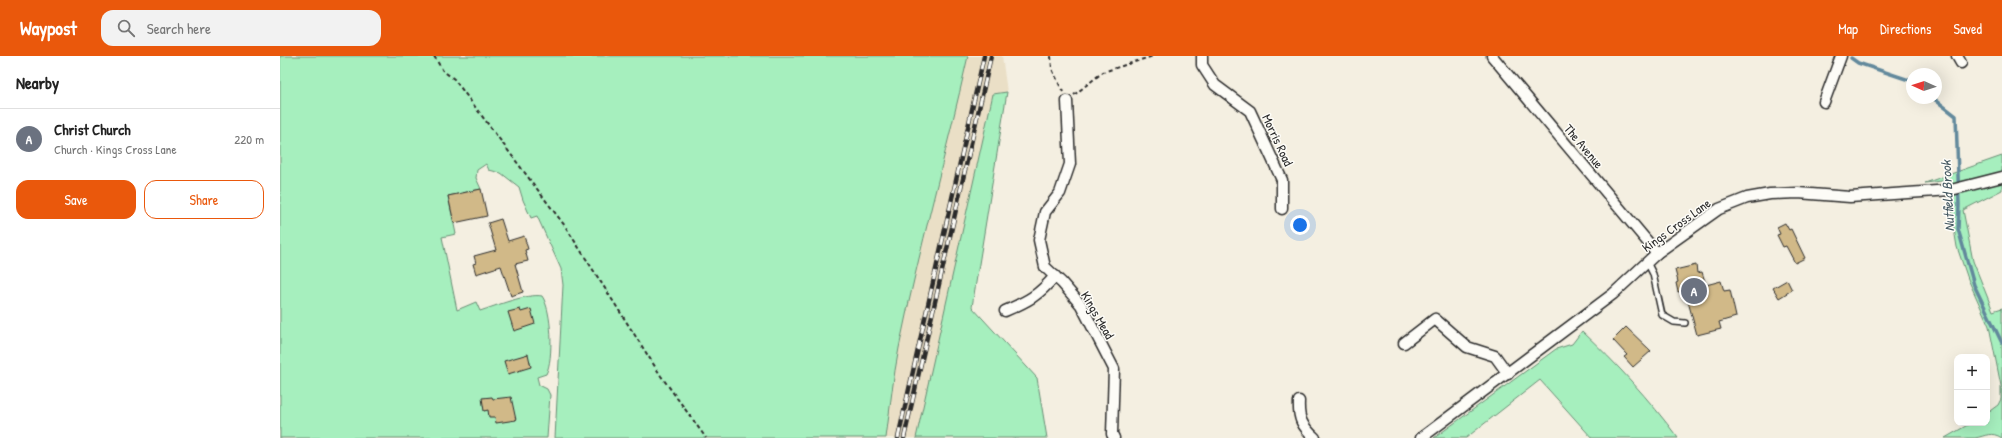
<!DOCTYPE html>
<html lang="en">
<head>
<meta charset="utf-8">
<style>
	body { margin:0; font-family:"Patrick Hand",sans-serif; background:#f2f2f2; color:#222 }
	.controls { position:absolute; right:12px; bottom:12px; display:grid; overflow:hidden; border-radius:8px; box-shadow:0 4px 16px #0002 }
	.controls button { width:36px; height:36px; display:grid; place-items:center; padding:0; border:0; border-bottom:1px solid #e0e0e0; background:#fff; color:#222; font:20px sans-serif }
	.compass { position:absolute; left:1626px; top:12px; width:36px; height:36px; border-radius:50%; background:#fff; box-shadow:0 4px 16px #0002; rotate:273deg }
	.you { position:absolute; left:1020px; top:169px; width:14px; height:14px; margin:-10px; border:3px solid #fff; border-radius:50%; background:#1a73e8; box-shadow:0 0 0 6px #1a73e833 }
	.badge { display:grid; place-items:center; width:26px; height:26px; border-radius:50%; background:#ea580c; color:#fff; font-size:13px; font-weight:700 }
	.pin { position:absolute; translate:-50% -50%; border:2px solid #fff; box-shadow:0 1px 4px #0006 }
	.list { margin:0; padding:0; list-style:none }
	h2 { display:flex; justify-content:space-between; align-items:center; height:52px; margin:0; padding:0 16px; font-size:17px }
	h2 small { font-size:13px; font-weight:400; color:#767676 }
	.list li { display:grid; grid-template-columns:26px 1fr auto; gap:12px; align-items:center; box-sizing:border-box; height:60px; padding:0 16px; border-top:1px solid #e0e0e0 }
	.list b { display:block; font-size:15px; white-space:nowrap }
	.list p { margin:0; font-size:13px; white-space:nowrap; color:#767676 }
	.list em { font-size:13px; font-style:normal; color:#767676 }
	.actions { display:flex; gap:8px; padding:12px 16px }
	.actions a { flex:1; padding:9px 0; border:1px solid #ea580c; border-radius:12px; text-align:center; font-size:14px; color:#ea580c }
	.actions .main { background:#ea580c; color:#fff }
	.icon { flex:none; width:22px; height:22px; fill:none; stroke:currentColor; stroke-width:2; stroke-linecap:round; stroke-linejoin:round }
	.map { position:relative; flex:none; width:1722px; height:382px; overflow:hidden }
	header { display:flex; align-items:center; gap:24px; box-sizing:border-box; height:56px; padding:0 20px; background:#ea580c; color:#fff }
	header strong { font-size:19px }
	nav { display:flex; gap:22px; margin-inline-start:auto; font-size:14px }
	.search { width:280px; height:36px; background:#f2f2f2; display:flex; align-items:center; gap:10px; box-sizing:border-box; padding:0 14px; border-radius:12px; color:#767676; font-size:15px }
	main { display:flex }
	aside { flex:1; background:#fff }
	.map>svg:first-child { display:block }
	.built { fill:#eadfc6 }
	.green { fill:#a6efbe; stroke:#688d74 }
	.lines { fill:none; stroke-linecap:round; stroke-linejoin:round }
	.stream { stroke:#62899c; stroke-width:3.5 }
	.building { fill:#d1b988; stroke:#2b2b2b }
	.lane-casing { stroke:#2b2b2b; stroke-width:8 }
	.street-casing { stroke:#2b2b2b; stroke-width:13 }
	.path { stroke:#2b2b2b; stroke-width:2; stroke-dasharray:4 3; stroke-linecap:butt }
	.lane { stroke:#fdfcf7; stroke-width:5 }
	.street { stroke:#fdfcf7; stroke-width:10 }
	.rail-casing { stroke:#2b2b2b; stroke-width:4.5 }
	.rail { stroke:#fdfcf7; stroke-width:3; stroke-dasharray:9; stroke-linecap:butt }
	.labels { text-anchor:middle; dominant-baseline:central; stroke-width:3; stroke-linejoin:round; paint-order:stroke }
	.street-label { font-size:13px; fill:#2b2b2b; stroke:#fdfcf7 }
	.water-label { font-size:14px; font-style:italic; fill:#465a63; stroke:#fdfcf7 }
</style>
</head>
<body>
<header>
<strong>Waypost</strong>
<div class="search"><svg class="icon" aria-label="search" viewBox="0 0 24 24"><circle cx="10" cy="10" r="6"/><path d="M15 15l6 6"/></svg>Search here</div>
<nav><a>Map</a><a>Directions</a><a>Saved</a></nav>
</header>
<main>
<aside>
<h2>Nearby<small></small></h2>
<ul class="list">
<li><span class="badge" style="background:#6b7280">A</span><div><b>Christ Church</b><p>Church · Kings Cross Lane</p></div><em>220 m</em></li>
</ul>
<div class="actions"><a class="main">Save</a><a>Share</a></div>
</aside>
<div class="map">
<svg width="1722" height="382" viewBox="0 0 1722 382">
	<rect width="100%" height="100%" fill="#f4efe1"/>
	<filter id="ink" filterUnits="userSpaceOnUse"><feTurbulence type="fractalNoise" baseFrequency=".025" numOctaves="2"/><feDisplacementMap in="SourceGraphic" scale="8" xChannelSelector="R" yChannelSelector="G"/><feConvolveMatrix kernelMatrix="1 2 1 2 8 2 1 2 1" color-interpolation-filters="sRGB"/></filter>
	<g filter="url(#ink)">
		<polygon class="built" points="682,0 722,0 727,36 667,382 583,382"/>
		<g class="green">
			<path d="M0,0H688C666,98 639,194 619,292C613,322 610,352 606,382H275L283,229L281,213L257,160L251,162L243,144L239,131L221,117L209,114L206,108L197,114L196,122L201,133L168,140L176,178L162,181L177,254L196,246L200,255C215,250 248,237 262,240C272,254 274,303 266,318L257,321L259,329L267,333L270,339L267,382H0Z"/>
			<polygon points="727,36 692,251 757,322 767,382 636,382 713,38"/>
			<path d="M1722,100V134L1683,154L1693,205L1713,255L1722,252V382C1711,375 1706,380 1695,382C1685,382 1675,382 1665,382L1691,367H1707V357L1718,349L1721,343V330L1709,270L1688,223L1677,191L1672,161L1670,124L1645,127Z"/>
			<path d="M1302,275C1337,308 1369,343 1398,382H1312L1260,324L1186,382H1154L1276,293L1292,288Z"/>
		</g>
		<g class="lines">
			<g class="stream">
				<polyline points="1571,2 1578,7 1632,25"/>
				<polyline points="1653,42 1676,60 1679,149 1678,173 1694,229 1722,287"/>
			</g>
		</g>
		<g class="building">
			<polygon points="201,133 207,160 174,167 168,140"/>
			<polygon points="221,163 228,185 244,180 248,193 245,194 248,205 235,208 243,236 231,240 221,210 196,218 193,208 196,207 194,200 216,194 208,167"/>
			<polygon points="1505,167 1509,174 1511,173 1525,202 1515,207 1506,190 1503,191 1497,179 1500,178 1497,171"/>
			<polygon points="1416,209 1417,217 1422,216 1426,229 1441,225 1444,235 1450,234 1456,261 1439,266 1441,273 1417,279 1405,234 1398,236 1396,227 1398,226 1395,214"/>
			<polygon points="1507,224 1512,234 1499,242 1493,232"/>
			<polygon points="240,253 241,256 251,253 255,268 234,275 228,256"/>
			<polygon points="1346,271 1371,295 1353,311 1344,301 1347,299 1333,284"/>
			<polygon points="248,298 251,311 228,318 224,305"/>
			<polygon points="212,341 213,343 231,341 236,364 216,367 215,361 209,361 208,354 204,355 202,342"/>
		</g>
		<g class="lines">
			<defs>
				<polyline id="lane" points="1367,206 1373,218 1382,259 1394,266 1405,267"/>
				<g id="street">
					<polyline points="922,0 922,9 935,29 970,55 1002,124 1002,153"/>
					<polyline points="1212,0 1377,197"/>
					<polyline points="1677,0 1681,7"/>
					<polyline points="787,45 790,108 780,137 765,156 759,184 765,211 782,227 801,249 834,313 832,378 834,382"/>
					<polyline points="1544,46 1561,0"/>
					<path d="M725,255C748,245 758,240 775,220"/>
					<polyline points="1124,287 1155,263 1187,291 1215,300 1228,318"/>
					<path d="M1019,345C1018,363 1022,370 1035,382"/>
					<polyline points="1141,382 1333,238 1377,197 1439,153 1467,142 1490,138 1518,137 1570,141 1671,134 1722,121"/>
				</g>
			</defs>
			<use href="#lane" class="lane-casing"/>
			<use href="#street" class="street-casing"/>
			<g class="path">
				<polyline points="154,0 163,15 174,23 285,170 381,320 426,382"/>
				<polyline points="771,0 772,13 783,36"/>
				<polyline points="794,39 823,16 873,0"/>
			</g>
			<use href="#lane" class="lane"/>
			<use href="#street" class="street"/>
			<defs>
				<g id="rail">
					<polyline points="618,382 704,0"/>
					<polyline points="624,382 711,0"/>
				</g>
			</defs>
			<use href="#rail" class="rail-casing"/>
			<use href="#rail" class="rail"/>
		</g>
	</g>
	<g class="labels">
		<g class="street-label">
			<text transform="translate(998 84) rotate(65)">Morris Road</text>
			<text transform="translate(1304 90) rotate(50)">The Avenue</text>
			<text transform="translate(1396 169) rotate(-36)">Kings Cross Lane</text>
			<text transform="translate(818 259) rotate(60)">Kings Mead</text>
		</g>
		<g class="water-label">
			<text transform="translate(1667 140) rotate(-93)">Nutfield Brook</text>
		</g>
	</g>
</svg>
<div class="controls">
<button>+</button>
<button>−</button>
</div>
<svg class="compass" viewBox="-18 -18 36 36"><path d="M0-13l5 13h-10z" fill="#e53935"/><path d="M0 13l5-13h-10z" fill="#767676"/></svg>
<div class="you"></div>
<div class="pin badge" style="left:1414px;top:235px;background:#6b7280">A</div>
</div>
</main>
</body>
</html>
